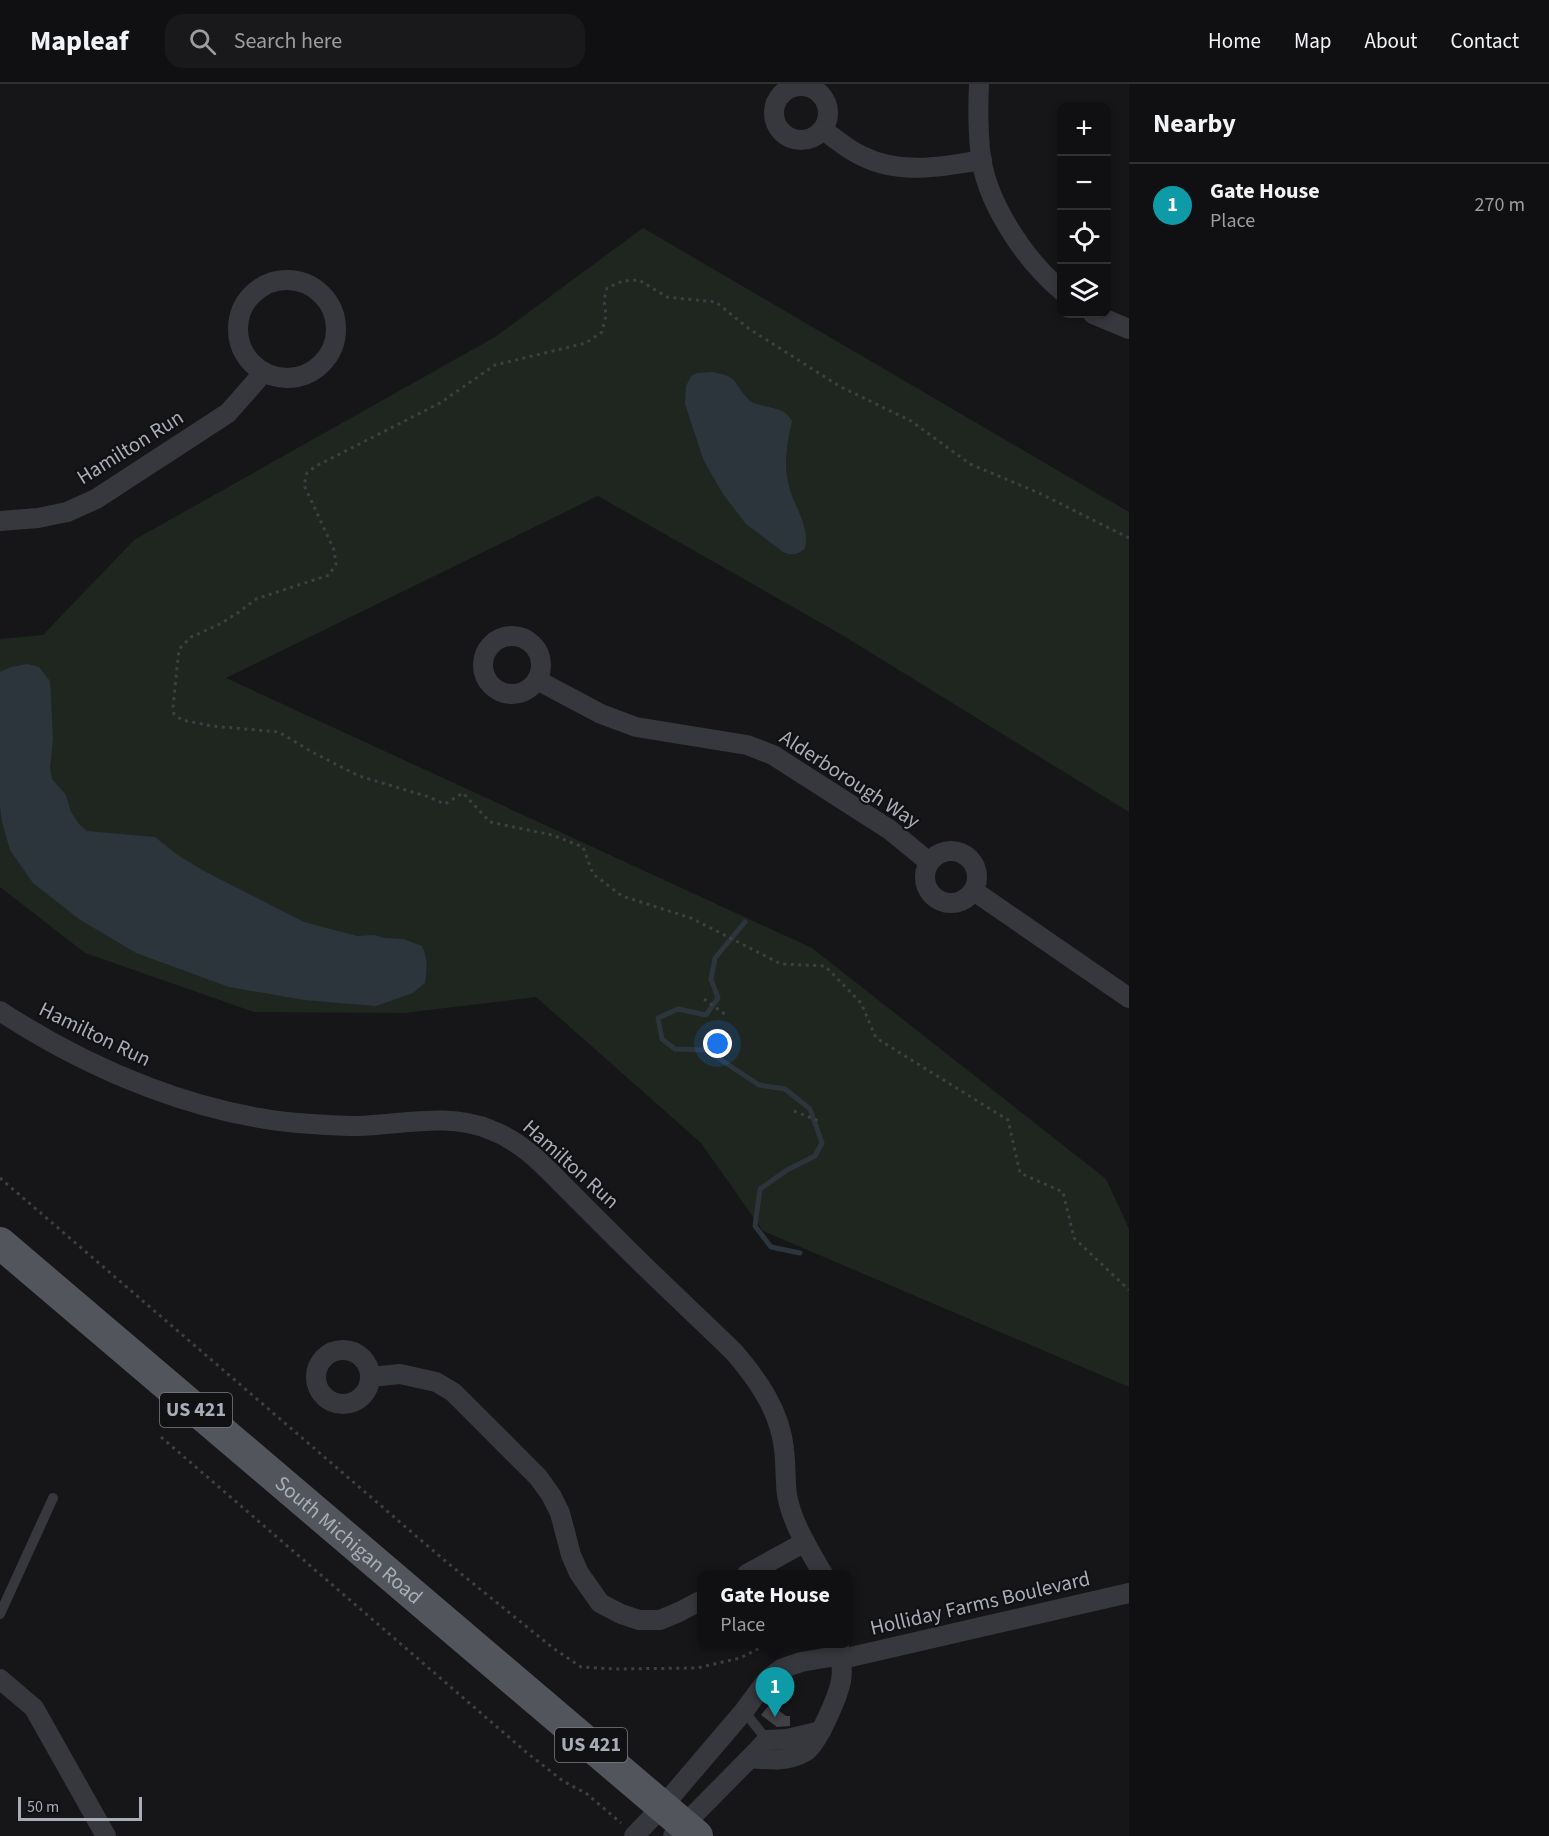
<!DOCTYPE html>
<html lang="en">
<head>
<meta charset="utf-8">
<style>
	body { margin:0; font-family:"Source Sans 3",sans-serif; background:#19191b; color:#f1f3f6 }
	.controls { position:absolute; right:18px; top:18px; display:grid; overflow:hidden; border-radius:12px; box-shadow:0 3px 9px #0003 }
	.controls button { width:54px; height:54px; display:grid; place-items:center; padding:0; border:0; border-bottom:2px solid #303032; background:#101012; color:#f1f3f6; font:30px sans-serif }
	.scale { position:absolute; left:18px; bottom:15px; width:124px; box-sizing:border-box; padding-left:6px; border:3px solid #a8adb8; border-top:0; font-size:16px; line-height:21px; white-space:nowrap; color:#a8adb8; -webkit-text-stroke:4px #111113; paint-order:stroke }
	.you { position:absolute; left:718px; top:960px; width:21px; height:21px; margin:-15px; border:4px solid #fff; border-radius:50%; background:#1a73e8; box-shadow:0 0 0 9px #1a73e833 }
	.badge { display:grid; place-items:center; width:39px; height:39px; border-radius:50%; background:#f2b134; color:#fff; font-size:20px; font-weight:700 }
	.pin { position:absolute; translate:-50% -50px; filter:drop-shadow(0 2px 3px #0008) }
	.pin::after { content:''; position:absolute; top:32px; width:21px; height:18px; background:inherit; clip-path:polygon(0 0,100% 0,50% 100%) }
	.popup { position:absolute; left:697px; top:1486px; width:156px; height:78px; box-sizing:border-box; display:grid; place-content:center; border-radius:12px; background:#101012; filter:drop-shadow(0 2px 4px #0005); font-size:20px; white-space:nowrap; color:#9c9d9f }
	.popup b { font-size:22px; color:#f1f3f6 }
	.popup::after { content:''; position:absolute; left:50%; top:100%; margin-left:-12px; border:12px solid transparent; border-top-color:#101012 }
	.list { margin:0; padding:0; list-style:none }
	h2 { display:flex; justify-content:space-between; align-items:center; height:78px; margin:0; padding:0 24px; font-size:26px }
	h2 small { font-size:20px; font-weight:400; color:#9c9d9f }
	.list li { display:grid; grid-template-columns:39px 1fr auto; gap:18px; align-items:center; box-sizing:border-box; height:84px; padding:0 24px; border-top:2px solid #303032 }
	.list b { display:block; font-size:22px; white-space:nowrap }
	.list p { margin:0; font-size:20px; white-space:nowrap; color:#9c9d9f }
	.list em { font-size:20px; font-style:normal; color:#9c9d9f }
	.icon { flex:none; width:33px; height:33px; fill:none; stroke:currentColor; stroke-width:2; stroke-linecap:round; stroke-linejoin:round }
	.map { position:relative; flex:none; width:1129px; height:1752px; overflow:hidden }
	header { display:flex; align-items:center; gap:36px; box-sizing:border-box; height:84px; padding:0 30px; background:#101012; border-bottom:2px solid #303032 }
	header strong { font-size:28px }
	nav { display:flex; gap:33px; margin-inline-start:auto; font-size:21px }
	.search { width:420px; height:54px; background:#19191b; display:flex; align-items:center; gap:15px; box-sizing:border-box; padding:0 21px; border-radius:18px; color:#9c9d9f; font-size:22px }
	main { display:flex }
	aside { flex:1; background:#101012 }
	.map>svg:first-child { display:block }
	.green { fill:#1e261f }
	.water { fill:#2c353c }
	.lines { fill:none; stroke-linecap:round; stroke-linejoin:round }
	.stream { stroke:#2c353c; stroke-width:5 }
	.building { fill:#404145 }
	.path { stroke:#3d3f44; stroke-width:3; stroke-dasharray:3 4.5; stroke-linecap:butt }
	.service { stroke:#37383d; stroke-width:10 }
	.minor { stroke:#37383d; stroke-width:20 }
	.primary { stroke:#53555c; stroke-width:32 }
	.labels { text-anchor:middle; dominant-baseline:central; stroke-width:4.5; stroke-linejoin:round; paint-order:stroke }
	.shield { fill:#111113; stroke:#7b7e86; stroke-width:1.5 }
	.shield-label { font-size:20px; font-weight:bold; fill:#a8adb8 }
	.street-label { font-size:21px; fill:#a8adb8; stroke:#111113 }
</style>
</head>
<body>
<header>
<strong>Mapleaf</strong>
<div class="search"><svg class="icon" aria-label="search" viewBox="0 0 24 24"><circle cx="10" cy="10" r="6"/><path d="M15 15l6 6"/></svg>Search here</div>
<nav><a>Home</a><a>Map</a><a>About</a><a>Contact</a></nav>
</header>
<main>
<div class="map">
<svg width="1129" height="1752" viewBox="0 0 1129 1752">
	<rect width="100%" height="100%" fill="#161618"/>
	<polygon class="green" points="643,144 1129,428 1129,728 842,551 598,412 226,594 812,864 1106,1095 1129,1145 1129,1303 763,1147 701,1059 536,913 404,929 254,928 85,869 0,803 0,555 43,551 134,456 495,253"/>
	<g class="water">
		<path d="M713,288C719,290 727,290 731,294C740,301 742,313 754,319C768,325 784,322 792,337C787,359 783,380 789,402C794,423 810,441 805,464C799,471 791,472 783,468L746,440L723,410L704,377L685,320L686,302L691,292L697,289Z"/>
		<path d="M27,580L39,583L50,597L53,655L50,684L52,695L66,711L71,728L79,740L87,747L155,753L179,772L204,787L304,838L357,852L374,851L385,854L403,855L422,862C428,875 427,885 425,899L413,909L376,922L304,916L229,903L136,869L79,835L33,799L10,766L2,738L0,722V588L11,583Z"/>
	</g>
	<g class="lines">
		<polyline class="stream" points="745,838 715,874 711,895 718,914 706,931 678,925 658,934 662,955 675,965 706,966 759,1001 785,1005 810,1025 822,1059 815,1072 787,1086 760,1105 755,1142 771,1163 800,1169"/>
	</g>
	<polygon class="building" points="770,1620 786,1632 790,1632 790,1642 777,1643 761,1631"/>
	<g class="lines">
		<g class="path">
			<polyline points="1129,454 1039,409 970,380 911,337 839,302 748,244 716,218 667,213 639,196 623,197 607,204 604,216 606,231 602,248 586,259 495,281 440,319 316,382 307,389 304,401 334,466 336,480 329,491 256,515 239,528 220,540 191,553 179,565 173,623 174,630 182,636 212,642 279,648 312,668 359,692 426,712 445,720 463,709 490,738 552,751 583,763 593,790 622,812 691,834 781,880 825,882 861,919 876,954 1008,1036 1020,1089 1063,1108 1074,1154 1129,1206"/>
			<polyline points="704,915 726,931"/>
			<polyline points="794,1027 819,1037"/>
			<polyline points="0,1094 444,1476 553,1564 581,1583 615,1585 697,1584 740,1574 768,1560"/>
			<polyline points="161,1353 526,1668 563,1697 587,1710 621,1739"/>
		</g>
		<g class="service">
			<polyline points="0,1530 53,1414"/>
			<polyline points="744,1627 767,1656 768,1660"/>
		</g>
		<g class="minor">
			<path d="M979,0C978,22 978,44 980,65C984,116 1024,175 1062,207"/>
			<circle cx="801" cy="29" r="27"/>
			<path d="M823,46C835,54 848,66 862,72C900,91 942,83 982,76"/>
			<circle cx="287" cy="245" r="49"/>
			<polyline points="1093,230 1129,245"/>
			<polyline points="0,437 38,434 67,428 96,415 228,329 264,288"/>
			<circle cx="512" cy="581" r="29"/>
			<polyline points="537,596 601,630 636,643 747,661 773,671 890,746 929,778"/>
			<circle cx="951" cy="793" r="26"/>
			<polyline points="974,807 1129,914"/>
			<path d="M0,927C90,986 203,1034 312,1040C327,1041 342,1042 357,1042C402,1041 448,1028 491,1046C523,1058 545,1083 569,1107C586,1124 603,1141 620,1158C657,1195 696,1231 734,1268C758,1296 780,1327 784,1365C786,1380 785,1396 787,1411C792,1439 809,1466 823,1490"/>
			<circle cx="343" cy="1293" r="27"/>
			<polyline points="371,1293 400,1290 436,1298 453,1308 538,1393 551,1411 560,1429 571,1471 579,1489 600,1519 621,1530 639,1536 660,1536 679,1528 702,1516"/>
			<polyline points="747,1490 805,1458"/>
			<polyline points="0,1595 34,1624 106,1752"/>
			<polyline points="750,1674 767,1656 787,1655 821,1647"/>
			<polyline points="634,1752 663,1722 744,1627 767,1596 781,1585 801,1578 830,1573 842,1575 1129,1509"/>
			<path d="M673,1752L750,1674C769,1676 788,1678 805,1668C818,1660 838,1612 841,1597C843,1585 841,1572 838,1560"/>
		</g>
		<path class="primary" id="s1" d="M0,1159L697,1752"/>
	</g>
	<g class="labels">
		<g class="shield">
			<rect x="160" y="1309" width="72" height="34" rx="4.5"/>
			<rect x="555" y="1644" width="72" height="34" rx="4.5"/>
		</g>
		<g class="shield-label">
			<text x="196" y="1326">US 421</text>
			<text x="591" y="1661">US 421</text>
		</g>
		<g class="street-label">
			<text transform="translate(130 363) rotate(-32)">Hamilton Run</text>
			<text transform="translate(850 695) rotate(33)">Alderborough Way</text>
			<text transform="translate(95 950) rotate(26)">Hamilton Run</text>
			<text transform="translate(571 1080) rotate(42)">Hamilton Run</text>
			<text stroke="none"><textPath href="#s1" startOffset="458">South Michigan Road</textPath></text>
			<text transform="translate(980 1519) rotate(-13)">Holliday Farms Boulevard</text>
		</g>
	</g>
</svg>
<div class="controls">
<button>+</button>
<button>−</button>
<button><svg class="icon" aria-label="locate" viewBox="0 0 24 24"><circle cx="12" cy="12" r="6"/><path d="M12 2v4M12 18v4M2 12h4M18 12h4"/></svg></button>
<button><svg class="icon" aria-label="layers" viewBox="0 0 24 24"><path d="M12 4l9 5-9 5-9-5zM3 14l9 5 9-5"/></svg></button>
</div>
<div class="scale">50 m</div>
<div class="you"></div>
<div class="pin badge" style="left:775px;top:1633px;background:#0f9aa8">1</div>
<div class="popup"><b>Gate House</b>Place</div>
</div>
<aside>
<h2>Nearby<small></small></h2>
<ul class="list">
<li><span class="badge" style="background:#0f9aa8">1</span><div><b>Gate House</b><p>Place</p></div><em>270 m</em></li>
</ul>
</aside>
</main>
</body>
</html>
